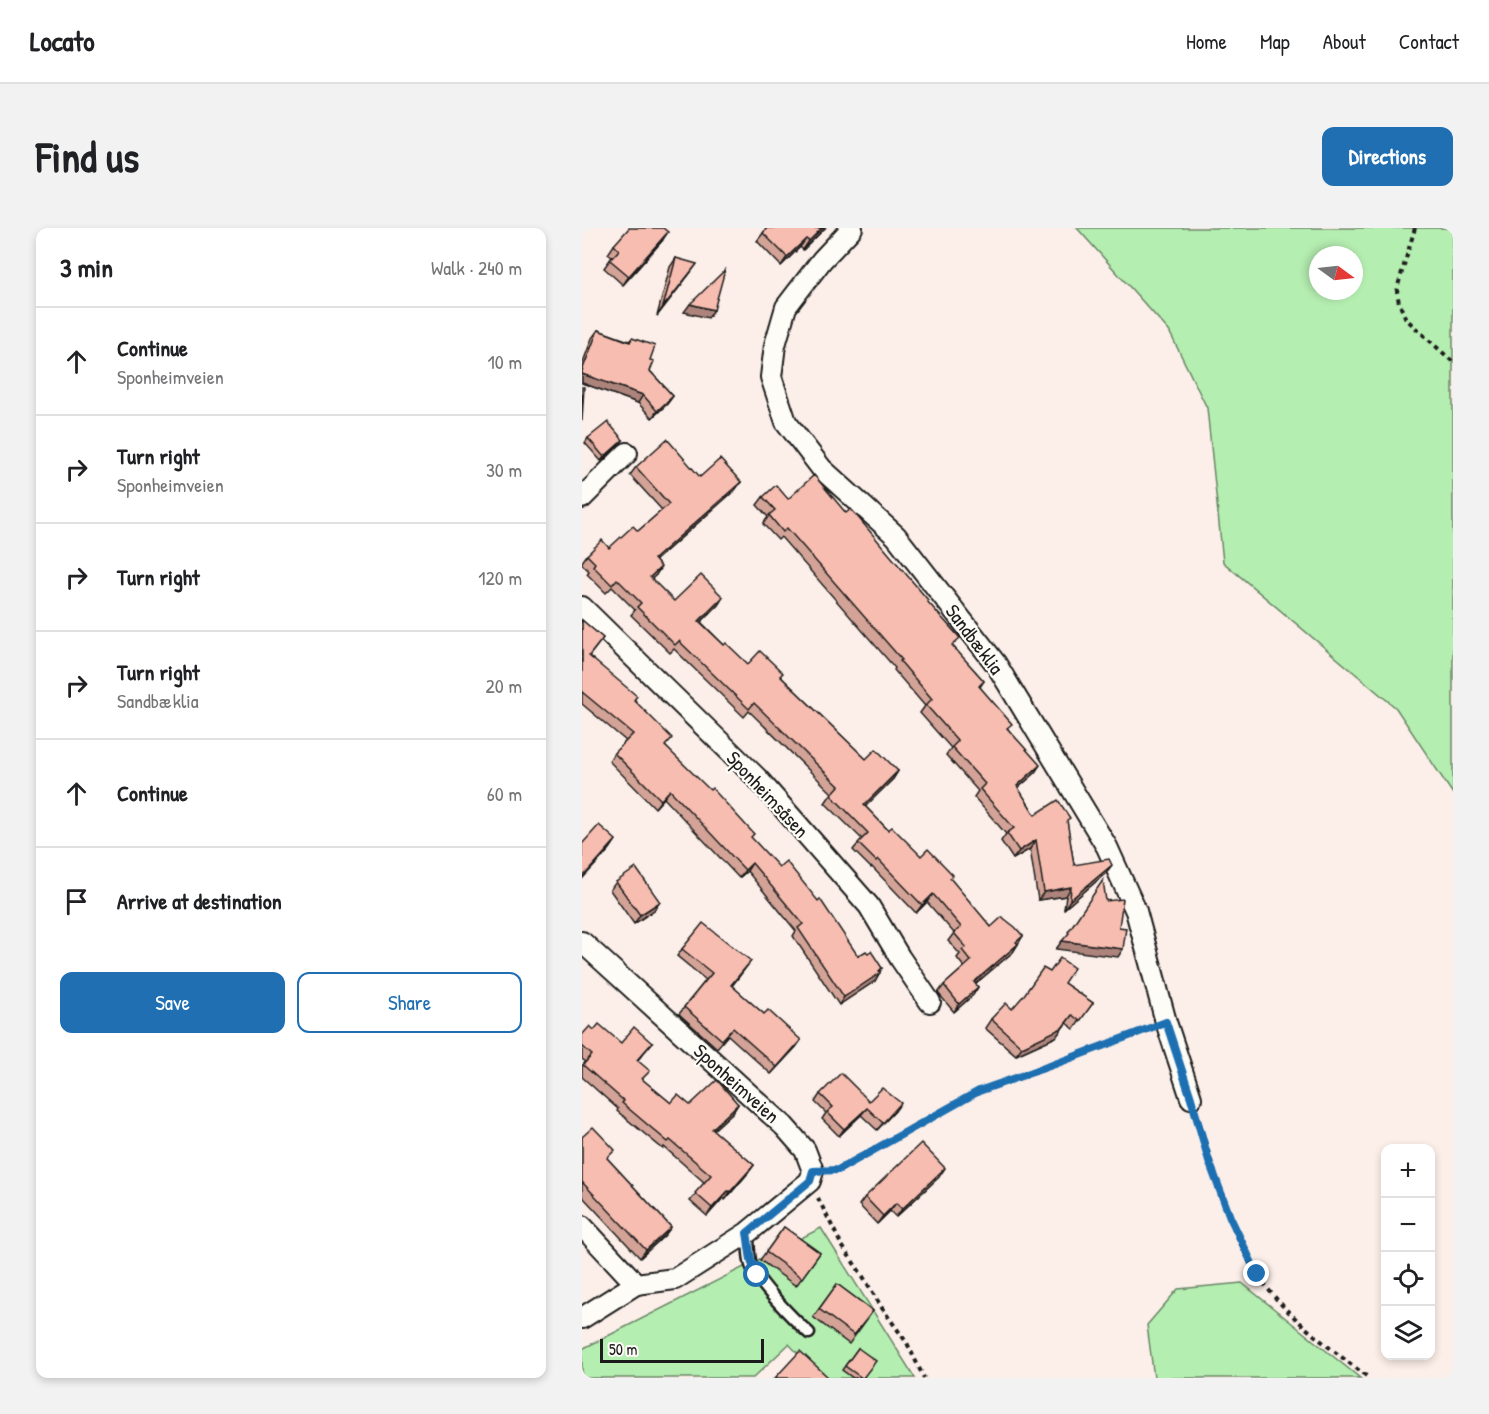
<!DOCTYPE html>
<html lang="en">
<head>
<meta charset="utf-8">
<style>
	body { margin:0; font-family:"Patrick Hand",sans-serif; background:#f2f2f2; color:#202124 }
	.controls { position:absolute; right:18px; bottom:18px; display:grid; overflow:hidden; border-radius:12px; box-shadow:0 3px 9px #0003 }
	.controls button { width:54px; height:54px; display:grid; place-items:center; padding:0; border:0; border-bottom:2px solid #e0e0e0; background:#fff; color:#202124; font:30px sans-serif }
	.compass { position:absolute; left:727px; top:18px; width:54px; height:54px; border-radius:50%; background:#fff; box-shadow:0 3px 9px #0003; rotate:105deg }
	.scale { position:absolute; left:18px; bottom:15px; width:164px; box-sizing:border-box; padding-left:6px; border:3px solid #1c1c1c; border-top:0; font-size:16px; line-height:21px; white-space:nowrap; color:#1c1c1c; -webkit-text-stroke:4px #fdfcf7; paint-order:stroke }
	.stop { position:absolute; width:18px; height:18px; margin:-14px; border:4px solid #1f6fb2; border-radius:50%; background:#fff }
	.stop.end { background:#1f6fb2; border-color:#fff; box-shadow:0 2px 6px #0008 }
	.list { margin:0; padding:0; list-style:none }
	h2 { display:flex; justify-content:space-between; align-items:center; height:78px; margin:0; padding:0 24px; font-size:26px }
	h2 small { font-size:20px; font-weight:400; color:#757577 }
	.list li { display:grid; grid-template-columns:39px 1fr auto; gap:18px; align-items:center; box-sizing:border-box; height:108px; padding:0 24px; border-top:2px solid #e0e0e0 }
	.list b { display:block; font-size:22px; white-space:nowrap }
	.list p { margin:0; font-size:20px; white-space:nowrap; color:#757577 }
	.list em { font-size:20px; font-style:normal; color:#757577 }
	.actions { display:flex; gap:12px; padding:18px 24px }
	.actions a { flex:1; padding:14px 0; border:2px solid #1f6fb2; border-radius:12px; text-align:center; font-size:21px; color:#1f6fb2 }
	.actions .main { background:#1f6fb2; color:#fff }
	.icon { flex:none; width:33px; height:33px; fill:none; stroke:currentColor; stroke-width:2; stroke-linecap:round; stroke-linejoin:round }
	.map { position:relative; flex:none; width:871px; height:1150px; overflow:hidden; border-radius:12px }
	header { display:flex; align-items:center; gap:36px; box-sizing:border-box; height:84px; padding:0 30px; background:#fff; border-bottom:2px solid #e0e0e0 }
	header strong { font-size:28px }
	nav { display:flex; gap:33px; margin-inline-start:auto; font-size:21px }
	.intro { display:flex; align-items:center; justify-content:space-between; box-sizing:border-box; height:144px; padding:0 36px }
	h1 { margin:0; font-size:42px }
	.button { padding:15px 27px; border-radius:12px; background:#1f6fb2; color:#fff; font-size:21px; font-weight:700 }
	main { display:flex; gap:36px; padding:0 36px }
	aside { flex:1; background:#fff; border-radius:12px; box-shadow:0 3px 9px #0003 }
	.map>svg:first-child { display:block }
	.green { fill:#b5eeb1; stroke:#688566; stroke-width:1.5; fill-rule:evenodd }
	.lines { fill:none; stroke-linecap:round; stroke-linejoin:round }
	.service-casing { stroke:#1c1c1c; stroke-width:15 }
	.minor-casing { stroke:#1c1c1c; stroke-width:24 }
	.path { stroke:#1c1c1c; stroke-width:4; stroke-dasharray:4.5 4.5; stroke-linecap:butt }
	.service { stroke:#fdfcf7; stroke-width:10 }
	.minor { stroke:#fdfcf7; stroke-width:20 }
	.wall { fill:#d4a397; stroke:#1c1c1c; stroke-width:1.5 }
	.shaded-wall { fill:#ad847b; stroke:#1c1c1c; stroke-width:1.5 }
	.building { fill:#f7bdb0; stroke:#1c1c1c; stroke-width:1.5 }
	.route { stroke:#1f6fb2; stroke-width:8 }
	.labels { text-anchor:middle; dominant-baseline:central; stroke-width:4.5; stroke-linejoin:round; paint-order:stroke }
	.street-label { font-size:20px; fill:#1c1c1c; stroke:#fdfcf7 }
</style>
</head>
<body>
<header>
<strong>Locato</strong>
<nav><a>Home</a><a>Map</a><a>About</a><a>Contact</a></nav>
</header>
<div class="intro"><h1>Find us</h1><a class="button">Directions</a></div>
<main>
<aside>
<h2>3 min<small>Walk · 240 m</small></h2>
<ul class="list">
<li><svg class="icon" aria-label="ahead" viewBox="0 0 24 24"><path d="M12 20V5M6 11l6-6 6 6"/></svg><div><b>Continue</b><p>Sponheimveien</p></div><em>10 m</em></li>
<li><svg class="icon" aria-label="right" viewBox="0 0 24 24"><path d="M7 20v-9h11M14 6l5 5-5 5"/></svg><div><b>Turn right</b><p>Sponheimveien</p></div><em>30 m</em></li>
<li><svg class="icon" aria-label="right" viewBox="0 0 24 24"><path d="M7 20v-9h11M14 6l5 5-5 5"/></svg><div><b>Turn right</b></div><em>120 m</em></li>
<li><svg class="icon" aria-label="right" viewBox="0 0 24 24"><path d="M7 20v-9h11M14 6l5 5-5 5"/></svg><div><b>Turn right</b><p>Sandbæklia</p></div><em>20 m</em></li>
<li><svg class="icon" aria-label="ahead" viewBox="0 0 24 24"><path d="M12 20V5M6 11l6-6 6 6"/></svg><div><b>Continue</b></div><em>60 m</em></li>
<li><svg class="icon" aria-label="arrive" viewBox="0 0 24 24"><path d="M6 21V4h12l-3 4 3 4H6"/></svg><div><b>Arrive at destination</b></div></li>
</ul>
<div class="actions"><a class="main">Save</a><a>Share</a></div>
</aside>
<div class="map">
<svg width="871" height="1150" viewBox="0 0 871 1150">
	<rect width="100%" height="100%" fill="#fcefe9"/>
	<filter id="ink" filterUnits="userSpaceOnUse"><feTurbulence type="fractalNoise" baseFrequency=".0167" numOctaves="2"/><feDisplacementMap in="SourceGraphic" scale="12" xChannelSelector="R" yChannelSelector="G"/><feConvolveMatrix kernelMatrix="1 2 1 2 8 2 1 2 1" color-interpolation-filters="sRGB"/></filter>
	<g filter="url(#ink)">
		<g class="green">
			<path d="M495,0H871V566L814,480L641,334L625,180L587,103ZM736,27H772V63H736Z"/>
			<polygon points="239,1000 333,1150 239,1150 207,1116 171,1150 0,1150 0,1121"/>
			<polygon points="660,1055 778,1150 572,1150 565,1097 596,1061"/>
		</g>
		<g class="lines">
			<defs>
				<path id="service" d="M165,1005C167,1015 166,1027 169,1037C175,1054 212,1092 227,1105"/>
				<g id="minor">
					<polyline points="270,0 240,32 204,79 193,117 189,149 204,194 240,241 314,308 414,436 525,619 554,683 584,794 609,870"/>
					<polyline points="0,270 45,225"/>
					<polyline points="0,379 175,550 287,678 318,730 348,774"/>
					<polyline points="0,714 202,898 223,922 231,943 228,953 165,1005 93,1051 54,1056"/>
					<polyline points="0,998 54,1056 0,1090"/>
				</g>
			</defs>
			<use href="#service" class="service-casing"/>
			<use href="#minor" class="minor-casing"/>
			<g class="path">
				<polyline points="833,0 817,54 815,64 817,75 824,91 871,134"/>
				<path d="M615,888C626,928 639,968 655,1006C661,1019 667,1035 676,1047C703,1088 748,1120 787,1150"/>
				<polyline points="249,942 256,942 397,863 473,836 567,801"/>
				<polyline points="236,970 259,1016 282,1050 300,1080 325,1115 342,1150"/>
			</g>
			<use href="#service" class="service"/>
			<use href="#minor" class="minor"/>
		</g>
		<g class="wall">
			<polygon points="185,0 243,0 221,22 218,19 199,38 175,13"/>
			<polygon points="80,13 41,57 22,40 30,29 26,26 32,17"/>
			<polygon points="94,30 109,44 75,88 88,39"/>
			<polygon points="16,102 47,113 50,110 68,132 68,143 91,168 85,176 70,190 56,175 0,155 0,137 10,110"/>
			<polygon points="6,210 41,212 38,216 19,233 3,215"/>
			<polygon points="54,239 159,254 153,262 73,333 74,347 69,351 92,373 141,369 136,377 119,394 142,417 166,436 198,448 284,531 316,543 311,551 283,578 306,602 368,651 409,699 441,708 431,724 393,756 396,759 391,767 372,784 356,765 362,757 382,739 375,730 378,726 366,713 372,705 345,674 334,685 290,639 289,640 271,622 280,611 243,575 250,565 167,483 162,489 92,421 88,425 49,387 53,382 30,359 24,365 5,346 7,343 0,336 0,334 5,327 27,320 56,303 80,282 48,247"/>
			<polygon points="181,269 206,271 264,285 345,373 371,419 402,453 398,459 426,501 452,546 436,560 453,587 485,594 492,637 524,645 482,681 484,668 456,672 448,621 431,631 419,613 424,606 392,569 396,563 364,527 369,520 338,485 343,478 312,442 313,440 199,309 196,312 181,296 186,289 175,277"/>
			<polygon points="0,392 21,410 7,428 53,472 84,519 169,610 276,728 286,725 300,740 293,753 257,777 211,708 214,703 165,643 157,650 82,570 73,580 27,533 32,525 44,513 0,476"/>
			<polygon points="34,654 72,682 52,696 28,662"/>
			<polygon points="100,721 169,733 150,758 182,786 219,812 214,819 189,846 146,807 135,820 97,786 124,752 95,728"/>
			<polygon points="482,755 511,775 492,801 484,795 474,809 434,827 403,800 409,791"/>
			<polygon points="12,802 39,815 70,815 56,832 61,852 89,875 108,877 156,876 151,884 131,902 172,937 166,945 143,972 141,970 125,988 108,973 123,955 82,919 81,921 35,883 36,881 0,849 0,838 4,834 0,831 0,807"/>
			<polygon points="238,866 287,873 313,883 295,902 279,887 257,908 240,891 244,885 233,874"/>
			<polygon points="0,909 26,931 89,999 83,1007 58,1030 0,968"/>
			<polygon points="357,949 314,989 308,983 295,996 277,977 283,969"/>
			<polygon points="202,999 238,1025 214,1058 178,1032"/>
			<polygon points="255,1056 291,1083 267,1116 231,1089"/>
			<polygon points="276,1120 282,1150 271,1150 260,1142"/>
		</g>
		<g class="shaded-wall">
			<polygon points="240,0 243,0 221,22 227,13"/>
			<polygon points="86,4 80,13 41,57 47,48"/>
			<polygon points="224,11 218,19 199,38 205,29"/>
			<polygon points="115,36 109,44 75,88 81,79"/>
			<polygon points="108,76 132,82 126,90 102,84"/>
			<polygon points="0,146 61,167 56,175 0,155"/>
			<polygon points="91,168 85,176 70,190 75,183"/>
			<polygon points="41,212 38,216 19,233 22,229"/>
			<polygon points="159,254 153,262 66,339 72,331"/>
			<polygon points="79,339 74,347 63,357 68,349"/>
			<polygon points="141,369 136,377 112,401 117,393"/>
			<polygon points="458,537 452,546 429,566 435,558"/>
			<polygon points="316,543 311,551 277,585 282,577"/>
			<polygon points="88,562 82,570 73,580 79,572"/>
			<polygon points="34,612 28,621 0,651 0,650"/>
			<polygon points="454,612 448,621 431,631 437,623"/>
			<polygon points="170,635 165,643 157,650 163,642"/>
			<polygon points="530,637 524,645 482,681 488,672"/>
			<polygon points="489,659 484,668 456,672 462,664"/>
			<polygon points="351,666 345,674 334,685 340,677"/>
			<polygon points="78,674 72,682 52,696 58,687"/>
			<polygon points="480,713 541,721 536,729 474,721"/>
			<polygon points="436,716 431,724 386,762 392,754"/>
			<polygon points="300,740 293,753 257,777 262,769"/>
			<polygon points="396,759 391,767 372,784 377,776"/>
			<polygon points="490,787 474,809 434,827 440,819"/>
			<polygon points="219,812 214,819 189,846 195,839"/>
			<polygon points="319,875 313,883 295,902 301,895"/>
			<polygon points="156,876 151,884 124,909 130,901"/>
			<polygon points="285,880 279,887 257,908 262,901"/>
			<polygon points="172,937 166,945 143,972 148,964"/>
			<polygon points="363,940 357,949 314,989 320,981"/>
			<polygon points="146,963 141,970 125,988 130,980"/>
			<polygon points="314,975 308,983 295,996 301,988"/>
			<polygon points="89,999 83,1007 58,1030 64,1022"/>
		</g>
		<g class="building">
			<polygon points="47,0 81,0 86,4 47,48 28,32 37,22 32,17"/>
			<polygon points="185,0 240,0 227,13 224,11 205,29 181,5"/>
			<polygon points="94,30 115,36 81,79"/>
			<polygon points="143,42 132,82 108,76"/>
			<polygon points="16,102 48,114 50,110 73,118 68,132 72,133 68,143 91,168 75,183 61,167 0,146 0,143"/>
			<polygon points="0,159 2,159 0,193"/>
			<polygon points="26,194 41,212 22,229 6,210"/>
			<polygon points="85,211 118,249 138,231 159,254 72,331 79,339 68,349 92,373 119,347 141,369 117,393 142,417 144,415 166,436 178,423 201,445 198,448 284,531 294,521 316,543 282,577 306,602 310,599 339,628 346,621 371,647 368,650 409,699 420,689 433,699 441,708 434,714 436,716 392,754 396,759 377,776 362,757 389,733 380,722 384,719 372,705 379,699 351,666 340,677 296,631 294,633 276,615 286,605 249,567 257,558 172,475 167,481 97,413 93,417 55,379 59,375 35,351 30,357 11,338 13,335 5,327 20,312 27,320 51,298 56,303 87,276 54,239"/>
			<polygon points="232,247 264,285 269,281 346,372 345,373 378,410 370,417 402,453 397,458 430,496 425,500 458,537 435,558 453,587 476,572 488,590 485,592 492,637 527,631 530,637 488,672 489,659 462,664 454,612 437,623 425,605 432,600 398,561 403,556 370,519 376,513 344,477 350,471 318,433 320,432 205,300 201,304 187,287 193,282 181,269 194,257 206,271"/>
			<polygon points="0,392 21,410 7,428 55,468 52,472 90,510 83,518 128,562 130,560 172,606 169,609 197,639 204,633 236,673 238,671 276,728 284,723 286,725 289,723 300,740 297,743 298,745 262,769 216,700 221,696 170,635 163,642 88,562 79,572 32,525 51,506 0,464"/>
			<polygon points="17,597 34,612 0,650 0,616"/>
			<polygon points="54,640 78,674 58,687 34,654"/>
			<polygon points="521,652 524,673 541,671 537,699 544,700 541,721 480,713 487,705 486,704"/>
			<polygon points="121,695 169,733 149,757 182,786 186,782 219,812 195,839 151,800 140,812 102,779 130,745 100,721"/>
			<polygon points="478,730 492,740 482,755 511,775 498,793 490,787 480,800 440,819 409,791 424,775 430,781 442,767 461,740 468,744"/>
			<polygon points="17,796 39,815 52,799 70,815 55,832 68,843 60,851 89,875 96,867 108,877 135,852 156,876 130,901 172,937 148,964 146,963 130,980 113,965 129,947 88,912 86,914 40,875 42,873 1,837 10,827 0,818 0,807 8,798 12,802"/>
			<polygon points="259,845 287,873 300,860 319,875 301,895 285,880 262,901 245,884 251,879 238,866"/>
			<polygon points="11,899 33,922 25,930 89,999 64,1022 0,954 0,909"/>
			<polygon points="339,915 363,940 320,981 314,975 301,988 283,969"/>
			<polygon points="202,999 238,1025 220,1050 184,1024"/>
			<polygon points="255,1056 291,1083 272,1107 237,1081"/>
			<polygon points="276,1120 294,1133 281,1150 280,1150 263,1138"/>
			<polygon points="218,1123 247,1150 193,1150"/>
		</g>
	</g>
	<g class="lines" filter="url(#ink)">
		<path class="route" d="M175,1047C167,1033 168,1020 165,1005L228,953L231,943L256,942L397,863L473,836L584,794L609,870L627,933L648,989L675,1046"/>
	</g>
	<g class="labels">
		<g class="street-label">
			<text transform="translate(393 411) rotate(53)">Sandbæklia</text>
			<text transform="translate(186 566) rotate(47)">Sponheimsåsen</text>
			<text transform="translate(155 855) rotate(42)">Sponheimveien</text>
		</g>
	</g>
</svg>
<div class="controls">
<button>+</button>
<button>−</button>
<button><svg class="icon" aria-label="locate" viewBox="0 0 24 24"><circle cx="12" cy="12" r="6"/><path d="M12 2v4M12 18v4M2 12h4M18 12h4"/></svg></button>
<button><svg class="icon" aria-label="layers" viewBox="0 0 24 24"><path d="M12 4l9 5-9 5-9-5zM3 14l9 5 9-5"/></svg></button>
</div>
<svg class="compass" viewBox="-18 -18 36 36"><path d="M0-13l5 13h-10z" fill="#e53935"/><path d="M0 13l5-13h-10z" fill="#757577"/></svg>
<div class="scale">50 m</div>
<div class="stop" style="left:175px;top:1047px"></div>
<div class="stop end" style="left:675px;top:1046px"></div>
</div>
</main>
</body>
</html>
